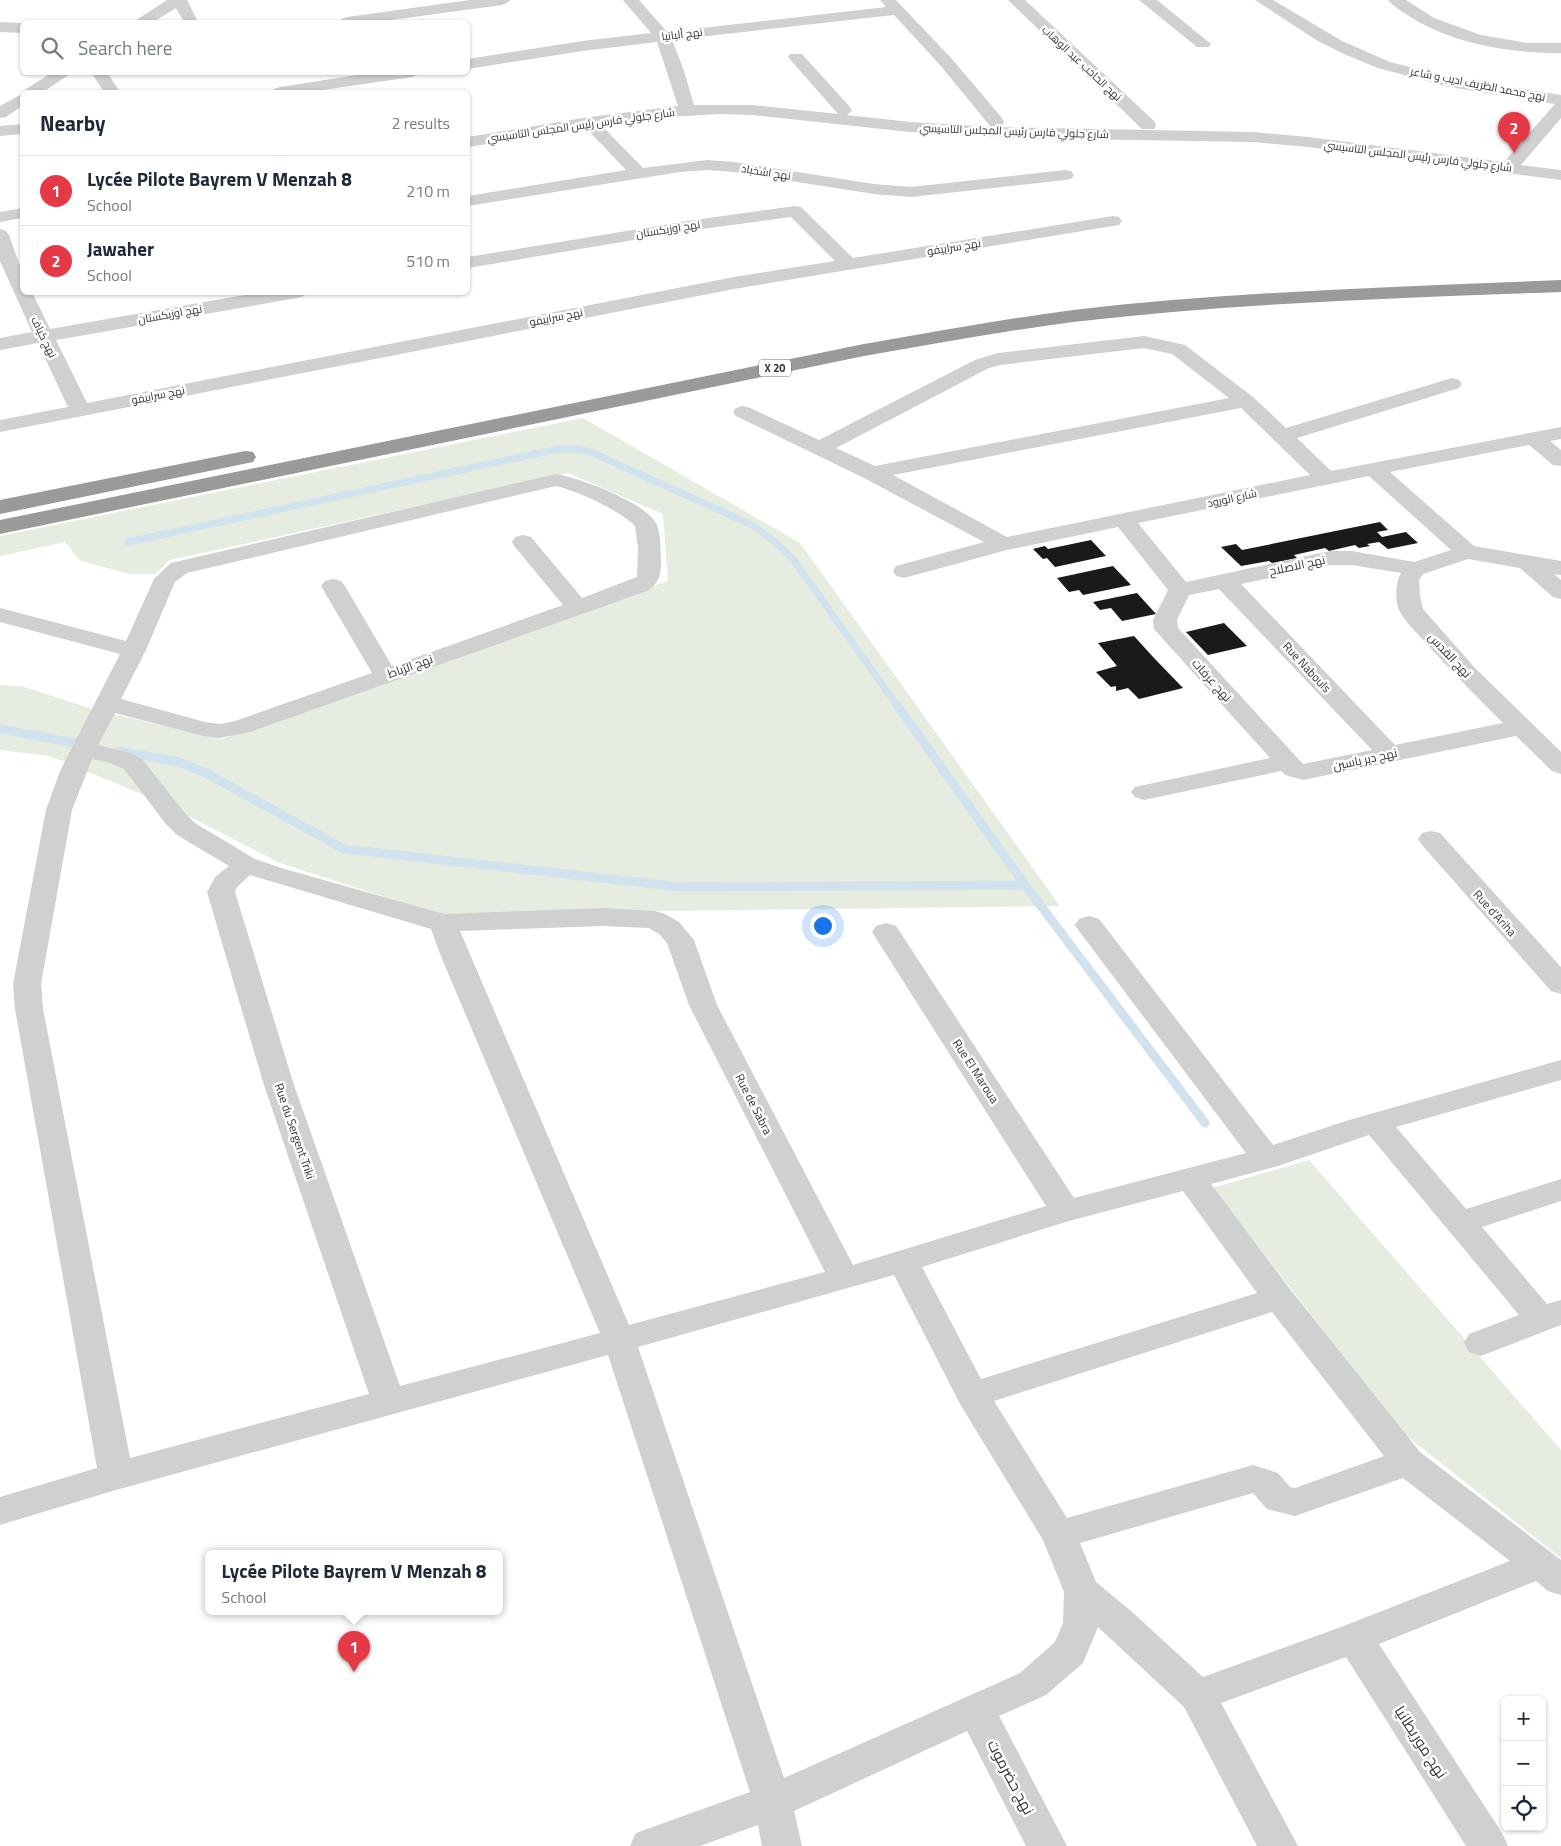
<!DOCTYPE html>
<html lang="en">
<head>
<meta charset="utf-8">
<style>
	body { margin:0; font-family:"Titillium Web",Cairo,sans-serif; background:#f6f6f7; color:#1f2937 }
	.controls { position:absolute; right:15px; bottom:15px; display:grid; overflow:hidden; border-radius:8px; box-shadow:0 1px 4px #0004 }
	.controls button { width:45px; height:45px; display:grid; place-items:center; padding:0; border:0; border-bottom:1px solid #e0e1e3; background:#fff; color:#1f2937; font:25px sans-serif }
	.you { position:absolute; left:822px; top:925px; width:18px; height:18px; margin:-12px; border:4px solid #fff; border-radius:50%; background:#1a73e8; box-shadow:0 0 0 8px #1a73e833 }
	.badge { display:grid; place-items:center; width:32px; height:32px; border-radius:50%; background:#e63946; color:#fff; font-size:16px; font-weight:700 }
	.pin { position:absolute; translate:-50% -41px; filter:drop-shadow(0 1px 2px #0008) }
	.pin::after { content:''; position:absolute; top:26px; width:18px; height:15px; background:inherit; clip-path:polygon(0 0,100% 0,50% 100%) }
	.popup { position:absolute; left:205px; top:1550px; width:298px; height:65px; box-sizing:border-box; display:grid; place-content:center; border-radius:8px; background:#fff; filter:drop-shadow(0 1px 4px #0005); font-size:16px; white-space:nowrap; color:#747a83 }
	.popup b { font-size:19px; color:#1f2937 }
	.popup::after { content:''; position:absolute; left:50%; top:100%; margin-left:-10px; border:10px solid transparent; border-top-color:#fff }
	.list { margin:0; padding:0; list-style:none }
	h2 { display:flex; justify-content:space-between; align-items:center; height:65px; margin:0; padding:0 20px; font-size:21px }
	h2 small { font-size:16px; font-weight:400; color:#747a83 }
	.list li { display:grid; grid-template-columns:32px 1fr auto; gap:15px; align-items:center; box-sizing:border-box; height:70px; padding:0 20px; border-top:1px solid #e0e1e3 }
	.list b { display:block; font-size:19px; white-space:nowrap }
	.list p { margin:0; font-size:16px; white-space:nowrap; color:#747a83 }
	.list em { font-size:16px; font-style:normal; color:#747a83 }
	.icon { flex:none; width:28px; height:28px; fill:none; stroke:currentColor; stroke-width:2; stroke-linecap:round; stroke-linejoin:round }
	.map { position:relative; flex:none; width:1561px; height:1846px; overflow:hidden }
	.search { position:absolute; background:#fff; box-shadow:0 1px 4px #0004; left:20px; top:20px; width:450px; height:55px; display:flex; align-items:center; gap:12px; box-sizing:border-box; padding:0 18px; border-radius:8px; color:#747a83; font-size:19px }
	.panel { position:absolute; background:#fff; box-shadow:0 1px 4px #0004; left:20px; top:90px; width:450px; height:205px; border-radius:8px }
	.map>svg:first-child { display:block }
	.green { fill:#e6ecdf }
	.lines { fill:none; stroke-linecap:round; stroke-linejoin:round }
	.stream-far1 { stroke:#cfe2ee; stroke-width:7 }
	.stream { stroke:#cfe2ee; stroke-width:9 }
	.building { fill:#1a1a1a }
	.minor { fill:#d0d0d0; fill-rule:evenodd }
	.highway { fill:#9a9a9a; fill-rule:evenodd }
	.labels { text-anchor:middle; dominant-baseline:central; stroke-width:5; stroke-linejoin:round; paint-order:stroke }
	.far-street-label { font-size:11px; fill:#333; stroke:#fff }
	.shield { fill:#fff; stroke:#707070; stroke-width:1 }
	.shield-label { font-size:11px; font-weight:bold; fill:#333 }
	.street-label { font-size:12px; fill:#333; stroke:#fff }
	.near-street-label { font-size:15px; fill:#333; stroke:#fff }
</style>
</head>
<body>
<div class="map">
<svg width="1561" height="1846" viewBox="0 0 1561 1846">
	<rect width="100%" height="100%" fill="#fff"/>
	<g class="green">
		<polygon points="583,418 800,543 1060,906 437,914 280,863 163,803 50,756 0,750 0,685 21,686 95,710 222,739 668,581 663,514 568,473 170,560 155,574 129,574 79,560 65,542 0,556 0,536"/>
		<polygon points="1309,1160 1561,1450 1561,1558 1403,1433 1213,1188"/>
	</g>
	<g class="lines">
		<polyline class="stream-far1" points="128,542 558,449 578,449 593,453 752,525 774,541 793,559 898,707"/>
		<g class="stream">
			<polyline points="897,705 1025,885 1205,1123"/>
			<polyline points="0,729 86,745"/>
			<polyline points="118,751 179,762 206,773 344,849 681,887 1025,885"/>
		</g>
	</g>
	<g class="building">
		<polygon points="1380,522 1388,530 1377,532 1382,537 1406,532 1418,543 1388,549 1379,542 1367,544 1370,546 1359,548 1355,545 1329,551 1325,548 1294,555 1297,558 1272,563 1269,561 1241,566 1221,547 1236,544 1242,550"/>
		<polygon points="1091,540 1106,556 1055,567 1047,558 1043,559 1033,549 1045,546 1048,549"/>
		<polygon points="1113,566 1131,585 1083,595 1079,590 1069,592 1057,578"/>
		<polygon points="1137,593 1156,614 1122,621 1111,608 1100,610 1093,602"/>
		<polygon points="1224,623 1247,646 1208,655 1186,632"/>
		<polygon points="1134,636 1154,658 1183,688 1139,699 1128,688 1116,691 1116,686 1111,687 1096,672 1117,666 1098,643"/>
	</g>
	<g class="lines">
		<g class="minor">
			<polygon points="167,0 187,0 198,22 184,22 176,8 153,22 136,22 138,19"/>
			<polygon points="470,0 510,0 507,3 502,5 376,22 339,22 342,19 347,17"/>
			<path d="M623,0H639L667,32L886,7L880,0H896L952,59L1002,118L1004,122L1002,126L996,127L1252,132L1308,137L1504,162L1555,104L1449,87L1378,68L1346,55L1316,40L1255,0H1273L1342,41L1390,62L1449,77L1561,95V118L1521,165L1561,170V180L1308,147L1252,142L1011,138L910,132L753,115L719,114L652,118L602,126L643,168L707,160L734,162L874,184L911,187L1065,170L1071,171L1074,175L1071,179L1065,180L911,197L874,194L734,172L707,170L680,172L468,206V196L626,170L586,128L468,147V137L589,117L678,106L657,42L582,51L468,69V59L582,41L651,33ZM894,15L940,65L990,126L996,127L910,122L847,115L852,111L850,107L802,54H790L788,57L838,114L753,105H694L683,68L672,40Z"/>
			<polygon points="1008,0 1025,0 1154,121 1156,125 1154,129 1142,129"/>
			<polygon points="1139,0 1157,0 1211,44 1209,47 1197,47"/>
			<path d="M1388,0H1406L1434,18L1481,35L1527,43H1561V53C1508,53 1451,44 1406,14C1400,10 1393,6 1388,0Z"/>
			<polygon points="0,22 22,23 22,33 0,32"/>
			<polygon points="53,72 73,72 43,92 24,92 26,89"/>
			<polygon points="91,72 107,72 120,92 104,92"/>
			<polygon points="376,72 420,72 418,75 412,77 309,92 272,92 274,89 280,87"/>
			<polygon points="22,94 22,106 6,117 0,118 0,106"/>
			<polygon points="22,124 22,134 0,136 0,126"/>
			<polygon points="795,206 801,207 853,258 1113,216 1119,217 1122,221 1119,225 1113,226 734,289 0,432 0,420 68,407 38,343 0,350 0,338 32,332 0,261 0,229 6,231 9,235 22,272 22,292 32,292 50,329 261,292 306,292 304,296 297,298 56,340 87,403 734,277 835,261 791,217 687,231 468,268 468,257 687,221"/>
			<polygon points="22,208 22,218 0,222 0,212"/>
			<path d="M1144,336L1185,345L1253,397L1286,428L1452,378L1459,380L1462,384L1459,388L1297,438L1331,471L1561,427V439L1550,441L1561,450V466L1553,465L1529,445L1390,472L1474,546L1561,561V575L1554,574L1561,580V599L1553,597L1520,568L1468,559L1423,574L1419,580L1420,596L1423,609L1475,668L1561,752V774L1552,771L1516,736L1303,780L1285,775L1281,771L1144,800L1135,797L1131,792L1135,787L1270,758L1154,629L1153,620L1168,590L1118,527L1007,550L904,578L896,576L893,571L896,566L984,542L864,478L736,416L733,412L736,408L743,406L750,408L819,440L975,360L998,353ZM1144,348L1172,354L1229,398L875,466L836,448L989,368L1000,365ZM1241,408L1310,475L1007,537L893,475ZM1369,476L1451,550L1414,562L1352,551H1330L1186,582L1138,523ZM1330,565H1352L1401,573C1395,583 1395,599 1399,610C1405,622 1417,633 1426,643C1451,671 1477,697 1503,723L1395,745L1241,584ZM1219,589L1372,750L1303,764L1178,628L1177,620L1189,595Z"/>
			<path d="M556,474C580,478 644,502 656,523C661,533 660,547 661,558C661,573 661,582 647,591L250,732L220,738L204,736L115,713L98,745L127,752L142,759L184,812L195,823L255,859L281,868L444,914L603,908L655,911L665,914L679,922L694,940L717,1005L853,1265L1046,1206L872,932L876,926L886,923L896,926L1074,1198L1246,1153L1079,931L1075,925L1079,919L1089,916L1099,919L1273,1145L1349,1120L1561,1060V1080L1396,1127L1466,1209L1561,1179V1201L1482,1227L1547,1304L1561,1300V1325L1481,1356L1469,1352L1464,1343L1469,1334L1519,1315L1369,1135L1278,1166L1211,1184L1290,1289L1420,1452L1561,1560V1595L1548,1591L1536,1581L1379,1644L1502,1833L1508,1846H1466L1346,1657L1221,1703L1298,1846H1257L1184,1707L1098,1627L1083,1663L1046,1695L999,1716L1067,1846H1026L967,1731L794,1811L802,1846H762L758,1825L700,1846H630L636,1833L750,1792L608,1355L116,1490L0,1525V1497L97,1468L15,1009L13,984L46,810L60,771L120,654L0,622V608L126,641L154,579L171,563ZM556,486C578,491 619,510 635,526L638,548L637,577L582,598L531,537L523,535L515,537L512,542L515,547L563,605L392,666L345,586L341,581L333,579L325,581L321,586L372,673L235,721L220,724L205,722L121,699L146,650L175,582L187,573ZM92,759L110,763L124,769L166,824L177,835L229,866L215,877L207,892L263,1082L369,1394L130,1458L43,1009L41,984L72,810ZM250,875L431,929L440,954L600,1333L400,1386L293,1082L235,892L237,887ZM603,926L649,928L659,934L667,943L689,1005L825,1272L629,1325L460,931ZM1183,1191L1257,1293L981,1379L922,1267L1069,1221ZM894,1275L960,1404L1043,1540L1064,1592L1063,1623L1055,1642L1020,1673L784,1778L638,1347ZM1272,1312L1384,1456L1295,1488L1290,1487L1278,1473L1253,1465L1067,1518L994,1401ZM1403,1478L1510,1561L1341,1627L1203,1677L1131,1611L1096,1582L1080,1543L1253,1493L1267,1509L1295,1516Z"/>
			<polygon points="1431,831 1440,833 1561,967 1561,994 1551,991 1422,845 1418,839 1422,833"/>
		</g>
		<g class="highway">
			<path d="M1561,280V292C1399,298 1235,303 1073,322C1003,331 934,344 864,356L0,534V520L864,344C934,332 1003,319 1073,310C1235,291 1399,287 1561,280Z"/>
			<polygon points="245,451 253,452 256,457 253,462 0,514 0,500"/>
		</g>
	</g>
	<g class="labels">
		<g class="far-street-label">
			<text transform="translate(682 34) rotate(-7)">نهج ألبانيا</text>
			<text transform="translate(1082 63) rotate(43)">نهج الحاجب عبد الوهاب</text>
			<text transform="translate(1478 84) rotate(11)">نهج محمد الظريف اديب و شاعر</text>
			<text transform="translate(581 125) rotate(-8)">شارع جلولي فارس رئيس المجلس التاسيسي</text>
			<text transform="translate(1014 131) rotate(2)">شارع جلولي فارس رئيس المجلس التاسيسي</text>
			<text transform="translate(1418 156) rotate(7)">شارع جلولي فارس رئيس المجلس التاسيسي</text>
			<text transform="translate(766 172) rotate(9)">نهج اشخباد</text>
			<text transform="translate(668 229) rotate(-9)">نهج اوزبكستان</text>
			<text transform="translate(954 247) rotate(-9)">نهج سراييفو</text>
			<text transform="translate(170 314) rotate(-10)">نهج اوزبكستان</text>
			<text transform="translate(556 317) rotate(-11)">نهج سراييفو</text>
			<text transform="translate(44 337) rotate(64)">نهج كياف</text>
			<text transform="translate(158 395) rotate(-11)">نهج سراييفو</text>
			<text transform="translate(1232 498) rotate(-12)">شارع الورود</text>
		</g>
		<rect class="shield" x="759" y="359.5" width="32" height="17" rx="4"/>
		<g class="shield-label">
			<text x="775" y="368">X 20</text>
		</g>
		<g class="street-label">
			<text transform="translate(1297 565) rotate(-12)">نهج الاصلاح</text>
			<text transform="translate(1450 655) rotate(47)">نهج القدس</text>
			<text transform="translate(410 666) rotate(-20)">نهج الرّباط</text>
			<text transform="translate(1307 667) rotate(47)">Rue Nabouls</text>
			<text transform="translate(1212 680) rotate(48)">نهج عرفات</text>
			<text transform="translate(1365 759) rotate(-12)">نهج دير ياسين</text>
			<text transform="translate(1495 913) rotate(48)">Rue d'Ariha</text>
			<text transform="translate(976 1071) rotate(57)">Rue El Maroua</text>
			<text transform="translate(754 1104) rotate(63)">Rue de Sabra</text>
			<text transform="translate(295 1131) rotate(71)">Rue du Sergent Triki</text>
		</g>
		<g class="near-street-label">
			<text transform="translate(1421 1742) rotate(57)">نهج موريطانيا</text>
			<text transform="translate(1011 1777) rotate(62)">نهج حضرموت</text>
		</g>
	</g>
</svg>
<div class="controls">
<button>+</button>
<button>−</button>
<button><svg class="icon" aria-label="locate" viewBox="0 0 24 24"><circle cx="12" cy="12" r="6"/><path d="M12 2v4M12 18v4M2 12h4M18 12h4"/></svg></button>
</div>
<div class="you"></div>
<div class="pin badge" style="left:354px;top:1672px">1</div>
<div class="popup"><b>Lycée Pilote Bayrem V Menzah 8</b>School</div>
<div class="pin badge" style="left:1514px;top:153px">2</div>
<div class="search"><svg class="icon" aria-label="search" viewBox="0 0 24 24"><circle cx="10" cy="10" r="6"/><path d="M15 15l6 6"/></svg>Search here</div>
<section class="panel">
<h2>Nearby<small>2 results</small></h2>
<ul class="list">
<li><span class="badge">1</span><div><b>Lycée Pilote Bayrem V Menzah 8</b><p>School</p></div><em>210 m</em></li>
<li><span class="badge">2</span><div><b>Jawaher</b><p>School</p></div><em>510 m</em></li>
</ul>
</section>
</div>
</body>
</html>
